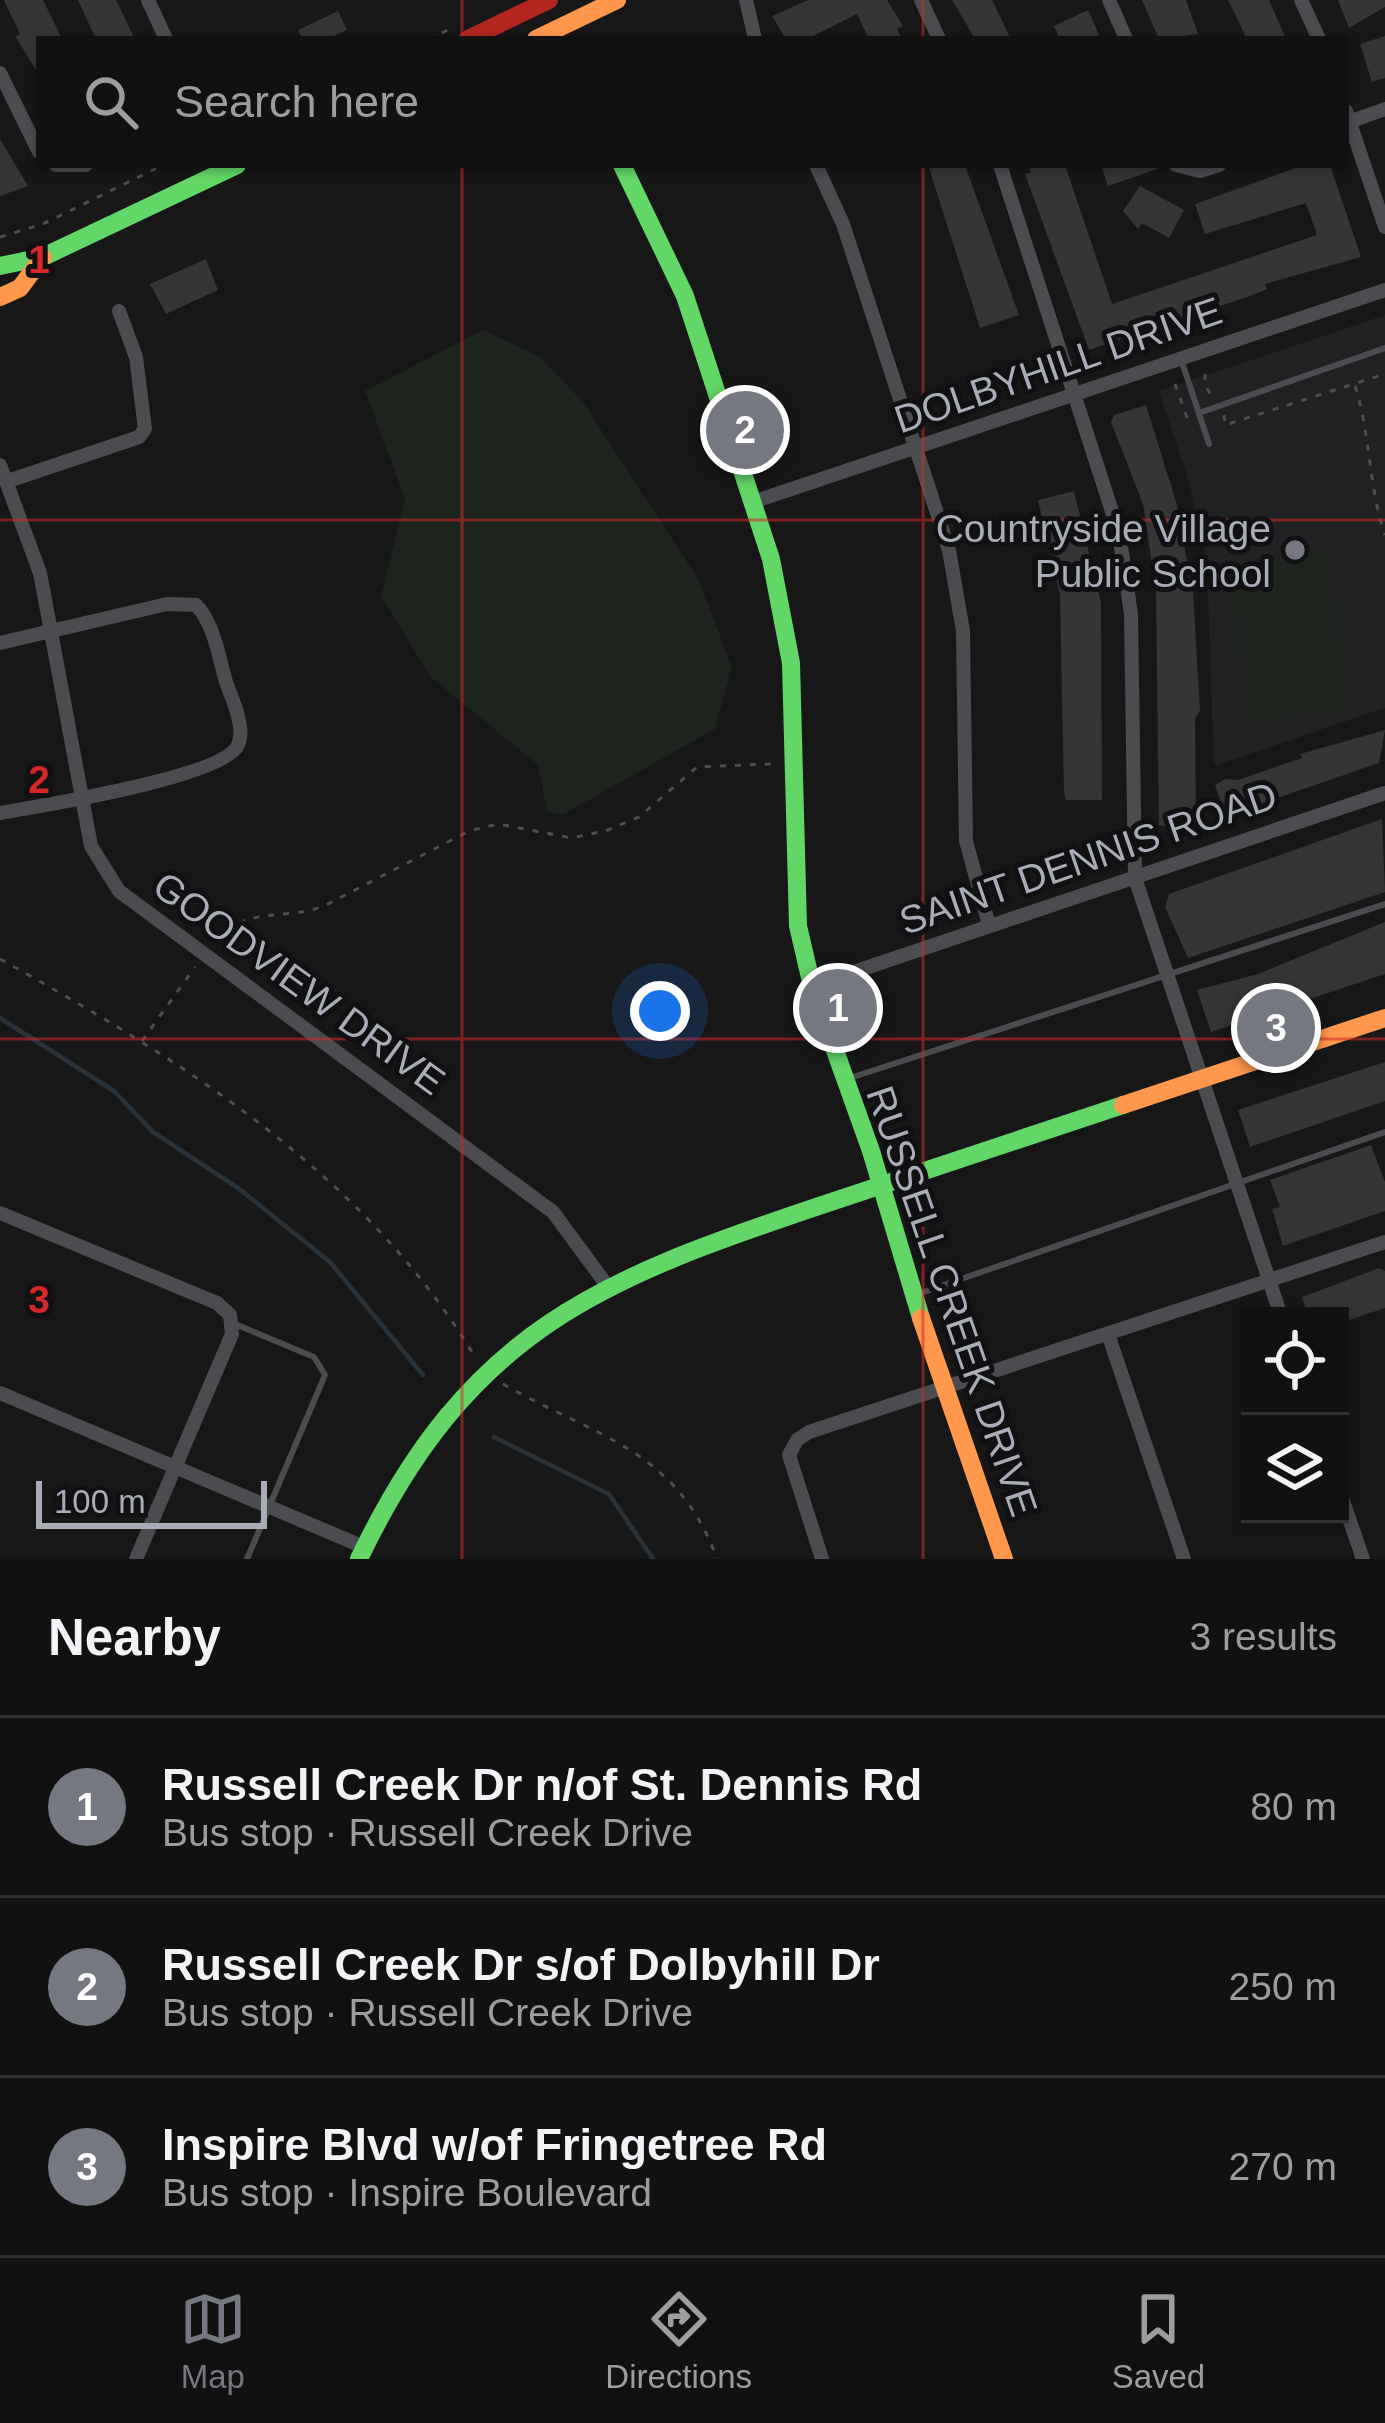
<!DOCTYPE html>
<html lang="en">
<head>
<meta charset="utf-8">
<style>
	body { margin:0; font-family:Arial,sans-serif; background:#1a1a1a; color:#f1f3f6 }
	.controls { position:absolute; right:36px; bottom:36px; display:grid; overflow:hidden; border-radius:0px; box-shadow:0 3px 9px #0004 }
	.controls button { width:108px; height:108px; display:grid; place-items:center; padding:0; border:0; border-bottom:3px solid #303131; background:#111; color:#f1f3f6; font:60px sans-serif }
	.scale { position:absolute; left:36px; bottom:30px; width:231px; box-sizing:border-box; padding-left:12px; border:6px solid #a8adb8; border-top:0; font-size:33px; line-height:42px; white-space:nowrap; color:#a8adb8; -webkit-text-stroke:9px #111113; paint-order:stroke }
	.you { position:absolute; left:660px; top:1011px; width:42px; height:42px; margin:-30px; border:9px solid #fff; border-radius:50%; background:#1a73e8; box-shadow:0 0 0 18px #1a73e833 }
	.badge { display:grid; place-items:center; width:78px; height:78px; border-radius:50%; background:#757880; color:#fff; font-size:39px; font-weight:700 }
	.pin { position:absolute; translate:-50% -50%; border:6px solid #fff; box-shadow:0 3px 12px #0006 }
	.list { margin:0; padding:0; list-style:none }
	h2 { display:flex; justify-content:space-between; align-items:center; height:156px; margin:0; padding:0 48px; font-size:51px }
	h2 small { font-size:39px; font-weight:400; color:#9c9d9f }
	.list li { display:grid; grid-template-columns:78px 1fr auto; gap:36px; align-items:center; box-sizing:border-box; height:180px; padding:0 48px; border-top:3px solid #303131 }
	.list b { display:block; font-size:45px; white-space:nowrap }
	.list p { margin:0; font-size:39px; white-space:nowrap; color:#9c9d9f }
	.list em { font-size:39px; font-style:normal; color:#9c9d9f }
	.icon { flex:none; width:66px; height:66px; fill:none; stroke:currentColor; stroke-width:2; stroke-linecap:round; stroke-linejoin:round }
	.map { position:relative; flex:none; width:1385px; height:1559px; overflow:hidden }
	.search { position:absolute; background:#111; box-shadow:0 3px 9px #0004; left:36px; right:36px; top:36px; height:132px; display:flex; align-items:center; gap:30px; box-sizing:border-box; padding:0 42px; border-radius:0px; color:#9c9d9f; font-size:45px }
	.sheet { height:696px; background:#111 }
	nav { display:flex; justify-content:space-around; align-items:center; box-sizing:border-box; height:168px; border-top:3px solid #303131; background:#111; font-size:33px; color:#9c9d9f }
	nav a { display:grid; justify-items:center; gap:6px }
	nav .on { color:#757880 }
	.map>svg:first-child { display:block }
	.built { fill:#212123 }
	.green { fill:#1d241e }
	.lines { fill:none; stroke-linecap:round; stroke-linejoin:round }
	.stream { stroke:#2a3239; stroke-width:4.5 }
	.building { fill:#353536 }
	.path { stroke:#4d4e52; stroke-width:3; stroke-dasharray:6 9; stroke-linecap:butt }
	.lane { stroke:#4b4c50; stroke-width:6 }
	.street { stroke:#4b4c50; stroke-width:14 }
	.fast { stroke:#63d668; stroke-width:18 }
	.slow { stroke:#ff974d; stroke-width:18 }
	.jam { stroke:#b3261e; stroke-width:18 }
	.grid { fill:none; stroke:#d62828; stroke-width:3; stroke-opacity:0.55 }
	.poi-dot { fill:#757880; stroke:#111113; stroke-width:4.5 }
	.labels { text-anchor:middle; dominant-baseline:central; stroke-width:10; stroke-linejoin:round; paint-order:stroke }
	.street-label { font-size:39px; fill:#a8adb8; stroke:#111113 }
	.poi-label { font-size:39px; fill:#a8adb8; stroke:#111113; text-anchor:end }
	.grid-label { font-size:39px; text-anchor:middle; font-weight:bold; fill:#d62828; stroke:#111113; stroke-width:10; stroke-linejoin:round; paint-order:stroke }
</style>
</head>
<body>
<div class="map">
<svg width="1385" height="1559" viewBox="0 0 1385 1559">
	<rect width="100%" height="100%" fill="#171717"/>
	<polygon class="built" points="1385,315 1385,708 1214,766 1207,564 1188,478 1159,391"/>
	<g class="green">
		<polygon points="483,330 539,356 583,402 698,579 732,667 715,729 562,815 547,811 538,765 431,677 381,596 405,499 365,391"/>
		<polygon points="1328,551 1350,709 1251,722 1228,565"/>
	</g>
	<g class="lines">
		<g class="stream">
			<polyline points="0,1018 114,1091 153,1132 238,1188 330,1262 423,1375"/>
			<polyline points="494,1437 609,1494 653,1559"/>
		</g>
	</g>
	<g class="building">
		<polygon points="4,0 43,0 62,39 39,39 39,75 15,36 20,34"/>
		<polygon points="78,0 116,0 135,39 96,39"/>
		<polygon points="808,0 887,0 903,26 897,29 902,39 869,39 857,14 807,39 786,39 772,16"/>
		<polygon points="952,0 992,0 1011,39 975,39"/>
		<polygon points="1142,0 1186,0 1198,34 1159,39"/>
		<polygon points="1228,0 1269,0 1286,39 1247,39"/>
		<polygon points="1338,0 1385,0 1385,7 1349,28"/>
		<polygon points="1088,10 1101,39 1060,39 1054,26"/>
		<polygon points="338,11 347,30 327,39 302,39 298,30"/>
		<polygon points="1385,36 1385,78 1372,82 1360,44"/>
		<polygon points="0,139 28,186 0,196"/>
		<polygon points="928,165 965,165 1019,315 980,328"/>
		<polygon points="1028,165 1065,165 1112,304 1317,235 1306,203 1205,234 1195,204 1304,165 1330,165 1361,257 1265,284 1267,289 1250,296 1089,350 1025,174 1031,172"/>
		<polygon points="1101,165 1163,165 1163,167 1108,186"/>
		<polygon points="1140,186 1184,210 1169,238 1142,223 1138,229 1123,211"/>
		<polygon points="206,259 218,290 166,314 150,284"/>
		<polygon points="1146,405 1177,505 1193,593 1200,711 1195,718 1196,829 1186,831 1159,825 1156,591 1143,504 1111,422 1114,415"/>
		<polygon points="1074,491 1101,603 1102,800 1066,800 1064,792 1060,595 1038,500"/>
		<polygon points="1385,730 1379,763 1225,816 1215,785 1225,779 1238,780 1302,758 1300,754"/>
		<polygon points="1382,819 1385,892 1188,958 1165,907 1169,894"/>
		<polygon points="1385,922 1385,974 1211,1032 1197,990 1258,974"/>
		<polygon points="1385,1062 1385,1101 1250,1147 1238,1110"/>
		<polygon points="1371,1145 1385,1182 1385,1211 1283,1246 1272,1209 1280,1207 1270,1180"/>
		<polygon points="1379,1268 1385,1271 1385,1308 1340,1323 1340,1316 1292,1316 1291,1311 1305,1306 1302,1297"/>
	</g>
	<g class="lines">
		<g class="path">
			<polyline points="428,39 455,27"/>
			<polyline points="0,237 43,224 163,165"/>
			<polyline points="1205,374 1205,386 1213,397"/>
			<polyline points="1175,384 1189,423"/>
			<path d="M1355,386C1371,436 1368,485 1385,535"/>
			<polyline points="1224,415 1225,425 1385,374"/>
			<path d="M215,940C246,906 284,921 324,906L469,831L498,824L572,838L608,830L639,817L697,767L771,764"/>
			<path d="M0,959C183,1061 364,1173 475,1357"/>
			<polyline points="142,1041 195,967"/>
			<path d="M503,1384C593,1436 677,1448 717,1559"/>
		</g>
		<g class="lane">
			<polyline points="1182,362 1209,444"/>
			<polyline points="1199,413 1385,348"/>
			<polyline points="847,1079 1385,904"/>
			<polyline points="918,1294 1385,1132"/>
			<polyline points="235,1324 314,1357 325,1375 247,1559"/>
		</g>
		<g class="street">
			<polyline points="148,0 166,39"/>
			<polyline points="746,0 755,39"/>
			<polyline points="921,0 939,39"/>
			<polyline points="1109,0 1126,39"/>
			<polyline points="1301,0 1319,39"/>
			<polyline points="0,73 39,152"/>
			<polyline points="1346,111 1385,227"/>
			<polyline points="1346,123 1385,109"/>
			<polyline points="56,165 86,165"/>
			<polyline points="816,165 843,224 949,550 963,631 966,841 989,925"/>
			<polyline points="1000,165 1119,533 1131,614 1135,878 1281,1316"/>
			<polyline points="1176,165 1200,171 1219,165"/>
			<polyline points="0,465 40,573 91,846 119,891 553,1212 606,1284"/>
			<polyline points="8,481 139,437 145,429 136,357 119,311"/>
			<polyline points="753,502 1385,290"/>
			<path d="M0,643L167,604L196,605C214,623 219,658 226,682C232,699 246,727 238,745C224,777 39,806 0,813"/>
			<polyline points="812,986 1385,793"/>
			<polyline points="0,1213 217,1303 230,1315 232,1334 136,1559"/>
			<polyline points="1108,1334 1184,1559"/>
			<polyline points="0,1393 364,1547"/>
			<polyline points="1340,1492 1363,1559"/>
			<polyline points="822,1559 789,1455 797,1440 809,1432 1385,1242"/>
		</g>
		<g class="fast">
			<polyline points="622,165 685,296 771,559 791,663 798,926 812,986 871,1151 921,1318"/>
			<polyline points="0,266 43,257 237,165"/>
			<path d="M359,1559C469,1329 600,1279 828,1203C926,1171 1024,1138 1123,1105"/>
		</g>
		<g class="slow">
			<polyline points="536,39 617,0"/>
			<polyline points="0,297 20,288 43,257"/>
			<polyline points="1123,1105 1385,1018"/>
			<polyline points="921,1318 1004,1559"/>
		</g>
		<polyline class="jam" points="468,39 549,0"/>
	</g>
	<path class="grid" d="M462,0V39M923,0V39M462,165V1559M923,165V1559M0,520H1385M0,1039H1385"/>
	<circle class="poi-dot" cx="1295" cy="550" r="12"/>
	<g class="labels">
		<g class="street-label">
			<text transform="translate(1058 365) rotate(-19)">DOLBYHILL DRIVE</text>
			<text transform="translate(1088 858) rotate(-19)">SAINT DENNIS ROAD</text>
			<text transform="translate(299 983) rotate(36)">GOODVIEW DRIVE</text>
			<text transform="translate(952 1301) rotate(71)">RUSSELL CREEK DRIVE</text>
		</g>
		<g class="poi-label">
			<text x="1271" y="528">Countryside Village<tspan x="1271" dy="45">Public School</tspan></text>
		</g>
	</g>
	<g class="grid-label">
		<text x="39" y="273">1</text>
		<text x="39" y="793">2</text>
		<text x="39" y="1313">3</text>
	</g>
</svg>
<div class="controls">
<button><svg class="icon" aria-label="locate" viewBox="0 0 24 24"><circle cx="12" cy="12" r="6"/><path d="M12 2v4M12 18v4M2 12h4M18 12h4"/></svg></button>
<button><svg class="icon" aria-label="layers" viewBox="0 0 24 24"><path d="M12 4l9 5-9 5-9-5zM3 14l9 5 9-5"/></svg></button>
</div>
<div class="scale">100 m</div>
<div class="you"></div>
<div class="pin badge" style="left:838px;top:1008px">1</div>
<div class="pin badge" style="left:745px;top:430px">2</div>
<div class="pin badge" style="left:1276px;top:1028px">3</div>
<div class="search"><svg class="icon" aria-label="search" viewBox="0 0 24 24"><circle cx="10" cy="10" r="6"/><path d="M15 15l6 6"/></svg>Search here</div>
</div>
<section class="sheet">
<h2>Nearby<small>3 results</small></h2>
<ul class="list">
<li><span class="badge">1</span><div><b>Russell Creek Dr n/of St. Dennis Rd</b><p>Bus stop · Russell Creek Drive</p></div><em>80 m</em></li>
<li><span class="badge">2</span><div><b>Russell Creek Dr s/of Dolbyhill Dr</b><p>Bus stop · Russell Creek Drive</p></div><em>250 m</em></li>
<li><span class="badge">3</span><div><b>Inspire Blvd w/of Fringetree Rd</b><p>Bus stop · Inspire Boulevard</p></div><em>270 m</em></li>
</ul>
</section>
<nav>
<a class="on"><svg class="icon" aria-label="map" viewBox="0 0 24 24"><path d="M3 6l6-2 6 2 6-2v14l-6 2-6-2-6 2zM9 4v14M15 6v14"/></svg>Map</a>
<a><svg class="icon" aria-label="directions" viewBox="0 0 24 24"><path d="M12 3l9 9-9 9-9-9zM9 14v-3h6M13 9l2 2-2 2"/></svg>Directions</a>
<a><svg class="icon" aria-label="saved" viewBox="0 0 24 24"><path d="M7 4h10v16l-5-4-5 4z"/></svg>Saved</a>
</nav>
</body>
</html>
